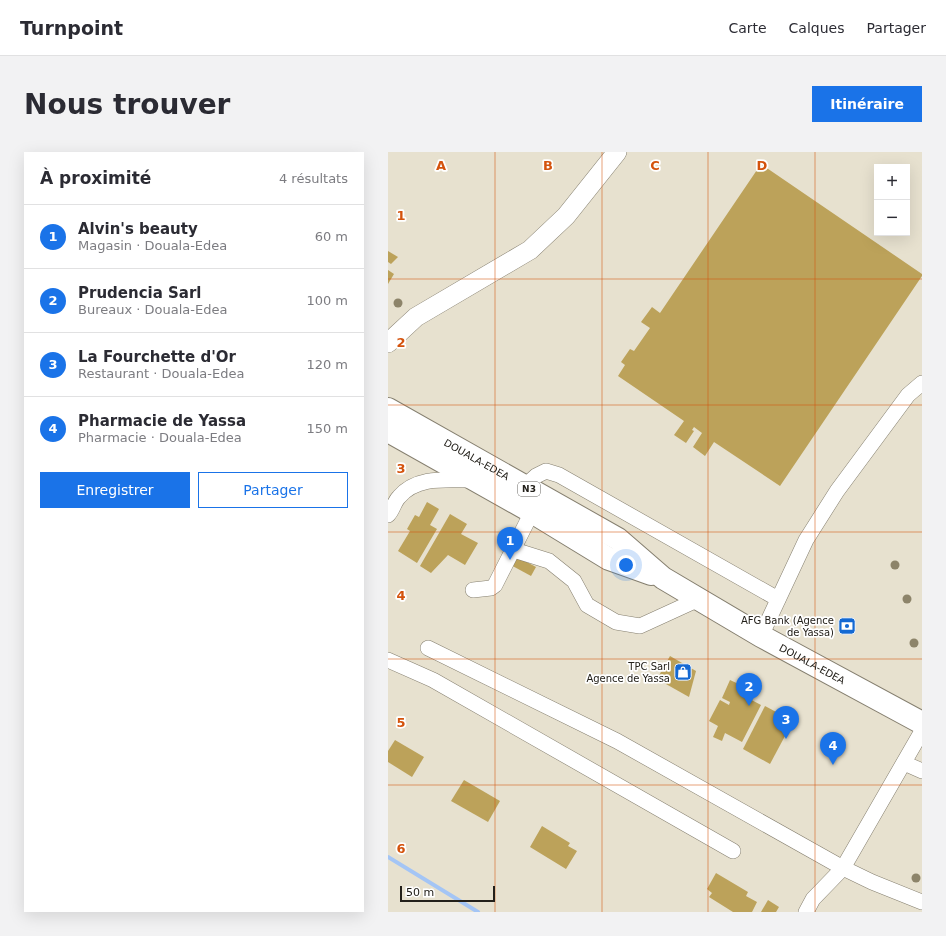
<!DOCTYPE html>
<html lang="fr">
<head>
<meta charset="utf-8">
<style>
	body { margin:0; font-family:"DejaVu Sans",sans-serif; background:#f2f2f3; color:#2b2b33 }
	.controls { position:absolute; right:12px; top:12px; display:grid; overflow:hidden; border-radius:0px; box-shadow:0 4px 16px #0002 }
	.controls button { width:36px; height:36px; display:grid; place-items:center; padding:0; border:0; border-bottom:1px solid #e1e1e2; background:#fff; color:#2b2b33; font:20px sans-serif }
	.scale { position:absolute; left:12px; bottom:10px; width:95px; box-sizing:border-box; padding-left:4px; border:2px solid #23201a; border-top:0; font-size:11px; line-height:14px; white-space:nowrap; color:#23201a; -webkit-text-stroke:3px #fff; paint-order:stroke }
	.you { position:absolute; left:238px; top:413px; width:14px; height:14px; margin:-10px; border:3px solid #fff; border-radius:50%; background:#1a73e8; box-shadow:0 0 0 6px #1a73e833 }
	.badge { display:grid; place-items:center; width:26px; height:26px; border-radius:50%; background:#1a73e8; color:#fff; font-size:13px; font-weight:700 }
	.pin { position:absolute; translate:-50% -33px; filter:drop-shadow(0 1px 2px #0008) }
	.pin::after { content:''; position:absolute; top:21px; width:14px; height:12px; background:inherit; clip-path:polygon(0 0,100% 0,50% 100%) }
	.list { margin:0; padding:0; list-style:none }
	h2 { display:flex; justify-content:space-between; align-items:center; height:52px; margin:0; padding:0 16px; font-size:17px }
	h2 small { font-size:13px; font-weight:400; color:#7c7c81 }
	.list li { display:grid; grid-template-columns:26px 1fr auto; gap:12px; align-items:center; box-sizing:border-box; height:64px; padding:0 16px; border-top:1px solid #e1e1e2 }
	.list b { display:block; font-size:15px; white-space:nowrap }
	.list p { margin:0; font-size:13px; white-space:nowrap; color:#7c7c81 }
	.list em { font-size:13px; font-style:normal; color:#7c7c81 }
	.actions { display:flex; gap:8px; padding:12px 16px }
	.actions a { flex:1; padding:9px 0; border:1px solid #1a73e8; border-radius:0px; text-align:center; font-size:14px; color:#1a73e8 }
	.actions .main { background:#1a73e8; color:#fff }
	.map { position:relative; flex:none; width:534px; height:760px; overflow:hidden; border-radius:0px }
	header { display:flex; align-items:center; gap:24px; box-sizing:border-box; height:56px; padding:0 20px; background:#fff; border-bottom:1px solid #e1e1e2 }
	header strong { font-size:19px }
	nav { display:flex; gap:22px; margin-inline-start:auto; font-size:14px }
	.intro { display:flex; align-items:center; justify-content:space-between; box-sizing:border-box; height:96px; padding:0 24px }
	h1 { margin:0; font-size:28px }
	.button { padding:10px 18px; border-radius:0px; background:#1a73e8; color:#fff; font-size:14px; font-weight:700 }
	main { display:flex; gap:24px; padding:0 24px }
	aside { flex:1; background:#fff; border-radius:0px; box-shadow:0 4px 16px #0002 }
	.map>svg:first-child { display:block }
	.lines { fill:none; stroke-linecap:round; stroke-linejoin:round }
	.stream { stroke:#a4c5f5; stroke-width:4 }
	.building { fill:#bca25a }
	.minor-casing { stroke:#857f6f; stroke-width:16 }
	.major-casing { stroke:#857f6f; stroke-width:20 }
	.highway-casing { stroke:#857f6f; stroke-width:24 }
	.minor { stroke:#fff; stroke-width:15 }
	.major { stroke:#fff; stroke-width:19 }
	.highway { stroke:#fff; stroke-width:22 }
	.tree { fill:#8d846a }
	.grid { fill:none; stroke:#d4530d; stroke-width:1; stroke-opacity:0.55 }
	.labels { text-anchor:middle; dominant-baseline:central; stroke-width:3.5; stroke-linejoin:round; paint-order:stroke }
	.shield { fill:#fff; stroke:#65635f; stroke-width:1 }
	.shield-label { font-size:9px; font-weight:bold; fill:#23201a }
	.street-label { font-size:10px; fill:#23201a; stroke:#fff }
	.poi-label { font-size:10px; fill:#23201a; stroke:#fff; text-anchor:end }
	.grid-label { font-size:13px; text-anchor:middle; font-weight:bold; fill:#d4530d; stroke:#fff; stroke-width:3.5; stroke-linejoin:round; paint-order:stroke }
</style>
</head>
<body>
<header>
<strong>Turnpoint</strong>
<nav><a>Carte</a><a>Calques</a><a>Partager</a></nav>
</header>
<div class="intro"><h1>Nous trouver</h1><a class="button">Itinéraire</a></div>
<main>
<aside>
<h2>À proximité<small>4 résultats</small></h2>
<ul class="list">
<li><span class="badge">1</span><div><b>Alvin's beauty</b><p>Magasin · Douala-Edea</p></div><em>60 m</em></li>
<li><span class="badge">2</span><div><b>Prudencia Sarl</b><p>Bureaux · Douala-Edea</p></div><em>100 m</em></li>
<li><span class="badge">3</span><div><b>La Fourchette d'Or</b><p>Restaurant · Douala-Edea</p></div><em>120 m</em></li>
<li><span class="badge">4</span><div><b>Pharmacie de Yassa</b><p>Pharmacie · Douala-Edea</p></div><em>150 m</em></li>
</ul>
<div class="actions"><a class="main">Enregistrer</a><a>Partager</a></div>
</aside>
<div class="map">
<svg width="534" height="760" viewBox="0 0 534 760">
	<rect width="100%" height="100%" fill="#e7e1cf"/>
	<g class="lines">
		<polyline class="stream" points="0,705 90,760"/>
	</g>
	<g class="building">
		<polygon points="373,12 534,122 534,124 392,334 326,290 317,304 305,295 314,281 306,275 304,278 306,279 298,291 286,283 296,269 230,224 237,213 233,210 242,197 246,199 262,176 253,170 264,155 272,161"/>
		<polygon points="0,99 10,105 3,112 0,110"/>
		<polygon points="0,118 6,122 0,132"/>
		<polygon points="39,350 51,357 42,373 49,377 29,411 10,399 22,379 19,377 27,363 31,365"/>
		<polygon points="62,362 79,372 73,382 90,391 77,413 60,403 43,421 32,414"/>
		<polygon points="124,402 148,415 143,424 119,411"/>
		<polygon points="282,504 308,519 301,545 269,527"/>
		<polygon points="342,528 359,536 356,544 373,553 354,590 337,581 334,589 325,585 330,574 321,569 332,548 341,553 342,550 334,546"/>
		<polygon points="377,554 405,569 382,612 355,597"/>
		<polygon points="7,588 36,605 24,625 0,610 0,599"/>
		<polygon points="76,628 112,649 100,670 63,649"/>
		<polygon points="154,674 182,691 180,694 189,699 178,717 142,695"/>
		<polygon points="328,721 360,740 358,744 369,750 364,760 345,760 321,745 324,741 319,737"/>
		<polygon points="380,748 391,755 388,760 373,760"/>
	</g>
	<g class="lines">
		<defs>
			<g id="minor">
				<polyline points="137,334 148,324 158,319 171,323 390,447"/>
				<path d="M0,363C5,358 6,350 11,345C29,324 58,328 83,328"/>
				<polyline points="126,398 161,409 186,429 199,453 228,470 252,474 311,447"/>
				<polyline points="85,438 103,436 107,433 144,360"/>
				<polyline points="373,484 418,388 449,339 520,243 534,231"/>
				<polyline points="40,496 229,589 455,716 484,730 534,750"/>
				<polyline points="0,508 45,528 345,699"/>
				<polyline points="516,611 534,619"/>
				<polyline points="418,760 425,747 455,716 534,579"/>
			</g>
			<polyline id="major" points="0,191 28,165 142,98 178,64 229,0"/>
			<g id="highway">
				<path id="s1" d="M0,257L230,387L275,426L373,484L534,571"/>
				<polyline points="0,279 144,360 221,407 263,422"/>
			</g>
		</defs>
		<use href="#minor" class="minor-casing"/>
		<use href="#major" class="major-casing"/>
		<use href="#highway" class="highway-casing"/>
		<use href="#minor" class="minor"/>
		<use href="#major" class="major"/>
		<use href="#highway" class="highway"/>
	</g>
	<g class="tree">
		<circle cx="10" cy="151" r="4.5"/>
		<circle cx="507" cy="413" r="4.5"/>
		<circle cx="519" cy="447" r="4.5"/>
		<circle cx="526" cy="491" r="4.5"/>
		<circle cx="528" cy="726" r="4.5"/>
	</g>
	<path class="grid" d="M107,0V760M214,0V760M320,0V760M427,0V760M0,127H534M0,253H534M0,380H534M0,507H534M0,633H534"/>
	<defs>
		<symbol id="bank-square" viewBox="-11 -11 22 22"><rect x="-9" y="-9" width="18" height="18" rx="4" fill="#1469d3" stroke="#fff"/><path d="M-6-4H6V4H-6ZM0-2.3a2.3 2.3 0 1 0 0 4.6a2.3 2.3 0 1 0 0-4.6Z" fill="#fff"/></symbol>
		<symbol id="shop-square" viewBox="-11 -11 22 22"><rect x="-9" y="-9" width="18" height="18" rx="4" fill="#1469d3" stroke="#fff"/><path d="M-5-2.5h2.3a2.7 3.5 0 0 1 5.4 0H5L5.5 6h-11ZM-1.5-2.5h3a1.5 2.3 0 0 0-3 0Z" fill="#fff"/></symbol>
	</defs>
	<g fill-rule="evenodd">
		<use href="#bank-square" x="449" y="464" width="20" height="20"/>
		<use href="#shop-square" x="285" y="510" width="20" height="20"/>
	</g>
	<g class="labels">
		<rect class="shield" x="130" y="330" width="22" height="14" rx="3"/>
		<g class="shield-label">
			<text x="141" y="337">N3</text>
		</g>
		<g class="street-label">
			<text stroke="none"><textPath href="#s1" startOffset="102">DOUALA-EDEA</textPath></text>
			<text stroke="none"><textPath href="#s1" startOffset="496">DOUALA-EDEA</textPath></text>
		</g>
		<g class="poi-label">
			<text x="446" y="468">AFG Bank (Agence<tspan x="446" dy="12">de Yassa)</tspan></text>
			<text x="282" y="514">TPC Sarl<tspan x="282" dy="12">Agence de Yassa</tspan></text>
		</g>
	</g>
	<g class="grid-label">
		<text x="53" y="18">A</text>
		<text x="160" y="18">B</text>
		<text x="267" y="18">C</text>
		<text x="374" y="18">D</text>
		<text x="13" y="68">1</text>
		<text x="13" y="195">2</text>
		<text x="13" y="321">3</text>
		<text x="13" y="448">4</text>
		<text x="13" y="575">5</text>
		<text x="13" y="701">6</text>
	</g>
</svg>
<div class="controls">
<button>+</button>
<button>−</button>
</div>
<div class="scale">50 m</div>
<div class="you"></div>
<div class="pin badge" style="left:122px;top:408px">1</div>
<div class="pin badge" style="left:361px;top:554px">2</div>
<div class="pin badge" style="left:398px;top:587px">3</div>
<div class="pin badge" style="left:445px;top:613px">4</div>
</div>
</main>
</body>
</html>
